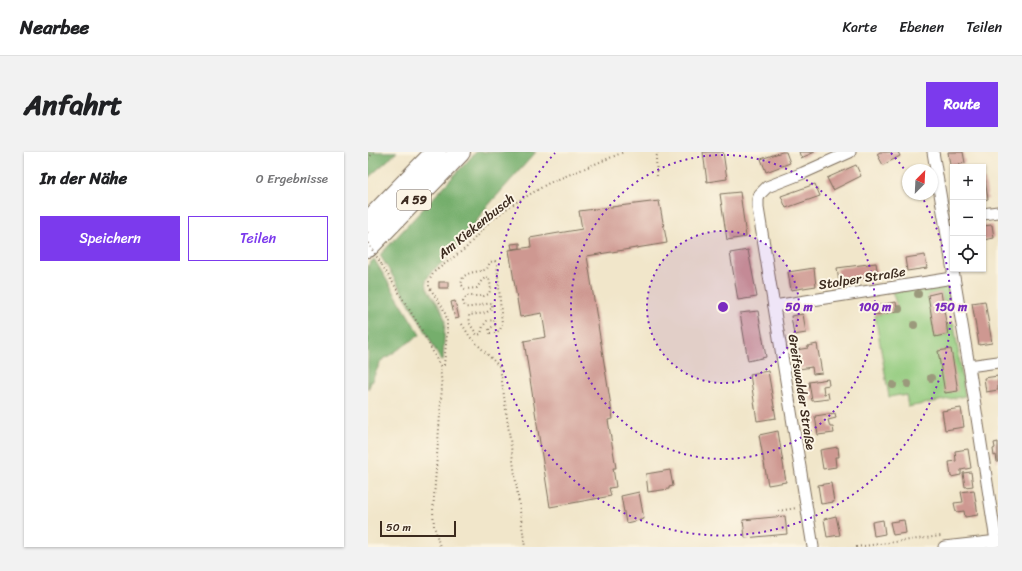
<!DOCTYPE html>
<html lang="de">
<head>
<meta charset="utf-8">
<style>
	body { margin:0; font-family:Sriracha,sans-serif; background:#f2f2f2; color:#202124 }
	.controls { position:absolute; right:12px; top:12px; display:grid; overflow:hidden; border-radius:0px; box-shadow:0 1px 3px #0004 }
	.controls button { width:36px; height:36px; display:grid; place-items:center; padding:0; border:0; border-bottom:1px solid #e0e0e0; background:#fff; color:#202124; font:20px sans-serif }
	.compass { position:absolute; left:534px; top:12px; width:36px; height:36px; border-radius:50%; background:#fff; box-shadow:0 1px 3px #0004; rotate:24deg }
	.scale { position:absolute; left:12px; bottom:10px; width:76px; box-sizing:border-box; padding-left:4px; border:2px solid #3b2a1e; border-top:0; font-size:11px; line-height:14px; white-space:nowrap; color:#3b2a1e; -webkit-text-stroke:3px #fcf5e5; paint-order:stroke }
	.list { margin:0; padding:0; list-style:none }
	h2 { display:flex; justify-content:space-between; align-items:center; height:52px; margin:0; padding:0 16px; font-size:17px }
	h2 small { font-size:13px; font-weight:400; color:#757577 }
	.actions { display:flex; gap:8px; padding:12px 16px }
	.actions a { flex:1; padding:9px 0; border:1px solid #7c3aed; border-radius:0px; text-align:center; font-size:14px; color:#7c3aed }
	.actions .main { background:#7c3aed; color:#fff }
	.icon { flex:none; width:22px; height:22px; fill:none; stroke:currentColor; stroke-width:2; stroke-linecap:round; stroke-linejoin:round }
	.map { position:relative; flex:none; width:630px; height:395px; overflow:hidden; border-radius:0px }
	header { display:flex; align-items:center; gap:24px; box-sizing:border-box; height:56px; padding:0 20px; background:#fff; border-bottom:1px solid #e0e0e0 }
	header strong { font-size:19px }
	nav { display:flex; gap:22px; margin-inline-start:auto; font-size:14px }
	.intro { display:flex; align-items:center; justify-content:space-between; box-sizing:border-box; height:96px; padding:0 24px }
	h1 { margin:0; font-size:28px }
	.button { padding:10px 18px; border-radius:0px; background:#7c3aed; color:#fff; font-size:14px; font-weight:700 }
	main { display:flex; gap:24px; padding:0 24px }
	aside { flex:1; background:#fff; border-radius:0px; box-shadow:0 1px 3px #0004 }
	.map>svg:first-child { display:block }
	.green { fill:#91ca7d; stroke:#667a4e }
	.forest { fill:#74ae6c; stroke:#586c45 }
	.building { fill:#ce9891 }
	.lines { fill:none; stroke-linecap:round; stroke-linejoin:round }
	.minor-casing { stroke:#7b6c5a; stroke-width:13 }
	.motorway-casing { stroke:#7b6c5a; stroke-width:22 }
	.path { stroke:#7b6c5a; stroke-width:2; stroke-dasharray:1 3; stroke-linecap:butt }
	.minor { stroke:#fff; stroke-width:11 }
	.motorway { stroke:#fff; stroke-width:20 }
	.path-bridge { stroke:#7b6c5a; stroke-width:2; stroke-dasharray:1 3; stroke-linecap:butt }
	.tree { fill:#9b997b }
	.ring { fill:none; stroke:#7b2cbf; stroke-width:2; stroke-dasharray:2 4 }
	.labels { text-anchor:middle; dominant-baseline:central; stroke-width:4; stroke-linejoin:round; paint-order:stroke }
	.shield { fill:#fcf5e5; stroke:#75675a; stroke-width:1 }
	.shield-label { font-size:12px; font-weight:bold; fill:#3b2a1e }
	.street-label { font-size:13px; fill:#3b2a1e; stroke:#fcf5e5 }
	.centre { fill:#7b2cbf; stroke:#fcf5e5; stroke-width:2 }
	.ring-label { font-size:12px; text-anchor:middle; font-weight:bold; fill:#7b2cbf; stroke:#fcf5e5; stroke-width:4; stroke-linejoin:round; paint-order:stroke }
</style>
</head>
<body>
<header>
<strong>Nearbee</strong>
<nav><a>Karte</a><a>Ebenen</a><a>Teilen</a></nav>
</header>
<div class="intro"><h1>Anfahrt</h1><a class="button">Route</a></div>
<main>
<aside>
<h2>In der Nähe<small>0 Ergebnisse</small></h2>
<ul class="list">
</ul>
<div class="actions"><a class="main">Speichern</a><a>Teilen</a></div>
</aside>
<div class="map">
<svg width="630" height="395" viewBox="0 0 630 395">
	<rect width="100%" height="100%" fill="#fcf5e5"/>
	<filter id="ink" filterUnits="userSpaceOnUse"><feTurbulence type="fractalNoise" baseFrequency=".025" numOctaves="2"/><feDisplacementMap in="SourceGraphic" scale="8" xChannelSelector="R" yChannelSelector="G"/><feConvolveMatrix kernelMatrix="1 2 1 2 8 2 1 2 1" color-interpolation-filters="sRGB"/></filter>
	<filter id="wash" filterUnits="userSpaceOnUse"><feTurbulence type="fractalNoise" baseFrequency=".012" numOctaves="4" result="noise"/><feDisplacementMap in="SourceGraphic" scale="16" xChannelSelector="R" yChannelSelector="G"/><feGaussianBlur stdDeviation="0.9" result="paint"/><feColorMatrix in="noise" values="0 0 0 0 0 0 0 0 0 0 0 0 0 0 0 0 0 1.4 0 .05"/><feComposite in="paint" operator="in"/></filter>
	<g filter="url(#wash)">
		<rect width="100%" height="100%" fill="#f1e6ca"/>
		<polygon class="green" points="575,133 580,137 582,148 575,150 573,140 560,143 567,184 580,182 579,173 586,172 597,244 540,255 538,243 533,244 532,243 521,245 507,163 529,159 527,148 524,140"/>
		<g class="forest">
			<polygon points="0,0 29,0 0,26"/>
			<polygon points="108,0 168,0 117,57 87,100 64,119 58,128 59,136 73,157 77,168 75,208 73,209 57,178 12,103"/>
			<polygon points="6,107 52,183 13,209 0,237 0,113"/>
		</g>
		<g id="blocks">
			<g class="building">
				<polygon points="335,0 355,0 359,27 339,30"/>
				<polygon points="414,0 418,0 422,11 398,20 393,7"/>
				<polygon points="431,0 447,0 433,6"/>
				<polygon points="512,0 530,0 532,4 515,13 509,2"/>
				<polygon points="580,0 595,0 597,11 584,14 582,13"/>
				<polygon points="488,13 493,24 465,38 459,26"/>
				<polygon points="615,28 617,28 620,47 615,48"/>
				<polygon points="447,32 452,44 418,56 413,44"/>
				<polygon points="372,40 378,85 359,88 352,42"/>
				<polygon points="291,49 299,91 219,104 245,267 240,268 248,316 245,316 248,335 241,336 243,344 182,355 156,189 178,185 174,161 152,165 141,98 163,95 162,86 214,77 211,59"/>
				<polygon points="624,73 626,86 615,88 615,74"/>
				<polygon points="152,91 152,96 144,97 143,92"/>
				<polygon points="380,98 389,145 370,148 362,101"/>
				<polygon points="557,103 559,116 539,119 537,106"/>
				<polygon points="508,111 510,124 471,130 469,116"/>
				<polygon points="446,116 448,134 423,138 420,120"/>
				<rect x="71" y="130" width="9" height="6"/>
				<polygon points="573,140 580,182 567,185 560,143"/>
				<polygon points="87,149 91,166 87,167 83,150"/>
				<polygon points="617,149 624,191 611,193 604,151"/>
				<polygon points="528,150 529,159 507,163 506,154"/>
				<polygon points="390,159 398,205 380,209 372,161"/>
				<polygon points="435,162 438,181 426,183 423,164"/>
				<polygon points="449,192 454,221 445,222 444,215 431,217 428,198 440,196 440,194"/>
				<polygon points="583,197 590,239 577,241 570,199"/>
				<polygon points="400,219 408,266 389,269 382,222"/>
				<polygon points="630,224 630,238 618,240 616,226"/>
				<polygon points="460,227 461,233 455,234 456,242 460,241 461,247 444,249 441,230"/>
				<polygon points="593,256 596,275 577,278 574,259"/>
				<polygon points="467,261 468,266 460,268 462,275 465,275 466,281 450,283 447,264"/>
				<polygon points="410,279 418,330 400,333 391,283"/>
				<polygon points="630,290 630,310 629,310 628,303 626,304 625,297 627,296 626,291"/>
				<polygon points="470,295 471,305 467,305 468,315 455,317 452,298"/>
				<polygon points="600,297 603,316 593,318 593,323 583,325 581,310 588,309 587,299"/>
				<polygon points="302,318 305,334 301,335 301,337 280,340 278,322"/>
				<polygon points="603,320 605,334 597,335 595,321"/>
				<polygon points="463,331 466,350 453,352 450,333"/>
				<polygon points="606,338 610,363 597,365 596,359 588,360 586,351 595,350 593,340"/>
				<polygon points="271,340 276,367 258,371 253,344"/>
				<polygon points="417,364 419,382 377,386 375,368"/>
				<polygon points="468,364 472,383 459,385 456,367"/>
				<polygon points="515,368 517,382 506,384 504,370"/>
				<polygon points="536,368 538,381 525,383 522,370"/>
			</g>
		</g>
	</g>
	<g filter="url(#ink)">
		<use href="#blocks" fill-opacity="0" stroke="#7b6c5a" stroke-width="1"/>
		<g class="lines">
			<defs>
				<g id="minor">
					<polyline points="565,0 601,214 628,389"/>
					<polyline points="615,62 630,60"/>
					<polyline points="406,154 585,126"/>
					<polyline points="601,214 630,210"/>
					<polyline points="445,395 390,56 390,47 392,42 399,35 435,21 482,0"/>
					<polyline points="576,395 630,389"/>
				</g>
				<g id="motorway">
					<polyline points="0,70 68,0"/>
					<polyline points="0,95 92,0"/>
				</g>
			</defs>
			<use href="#minor" class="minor-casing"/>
			<use href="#motorway" class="motorway-casing"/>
			<g class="path">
				<polyline points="0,7 6,0"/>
				<polyline points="289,24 288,6 290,0"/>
				<path d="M127,109L129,112L134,172L132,178L127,181H122L121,177L127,173L126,168L119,169L115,174L113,182L109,183L102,172L101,163L118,161L124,156V151C115,152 106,156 97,155L95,150L98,144H116L121,142L123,135L121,126L119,125L114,128L109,136L97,137L93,132L95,125C104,118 109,121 119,117L122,110Z"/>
				<polyline points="14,113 55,180 72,214 74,235 65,359 66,374 72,395"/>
				<polyline points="94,172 102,185 132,215 157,395"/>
				<polyline points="579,172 584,171"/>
				<polyline points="72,214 76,213 79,182 79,167 75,156 61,135 61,129 66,120 98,96 118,73 142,54 181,31 256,0"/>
				<polyline points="410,359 429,356"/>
				<polyline points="488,395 573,384"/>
			</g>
			<use href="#minor" class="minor"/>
			<use href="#motorway" class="motorway"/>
			<polyline class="path-bridge" points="0,91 14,113"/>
		</g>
		<g class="tree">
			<circle cx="550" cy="142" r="4"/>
			<circle cx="531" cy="157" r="4"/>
			<circle cx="546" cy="173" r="4"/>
			<circle cx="563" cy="226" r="4"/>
			<circle cx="540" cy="232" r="4"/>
			<circle cx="525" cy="233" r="4"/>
		</g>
	</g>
	<circle cx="355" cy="155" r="76" fill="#7b2cbf" fill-opacity=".12"/>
	<g class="ring">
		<circle cx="355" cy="155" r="76"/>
		<circle cx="355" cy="155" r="152"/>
		<path d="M523 1A228 228 0 0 1 539 21M553 43A228 228 0 1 1 187 1"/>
	</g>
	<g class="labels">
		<rect class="shield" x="29" y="38" width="34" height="20" rx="3"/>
		<g class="shield-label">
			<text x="46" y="48">A 59</text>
		</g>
		<g class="street-label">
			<text transform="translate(108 74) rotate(-39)">Am Kiekenbusch</text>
			<text transform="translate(494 126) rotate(-9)">Stolper Straße</text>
			<text transform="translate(434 240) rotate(81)">Greifswalder Straße</text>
		</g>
	</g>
	<circle cx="355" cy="155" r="6" class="centre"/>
	<g class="ring-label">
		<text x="431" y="159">50 m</text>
		<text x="507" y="159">100 m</text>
		<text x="583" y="159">150 m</text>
	</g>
</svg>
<div class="controls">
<button>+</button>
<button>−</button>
<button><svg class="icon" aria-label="locate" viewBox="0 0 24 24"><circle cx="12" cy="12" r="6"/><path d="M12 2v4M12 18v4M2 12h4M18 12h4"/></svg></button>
</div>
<svg class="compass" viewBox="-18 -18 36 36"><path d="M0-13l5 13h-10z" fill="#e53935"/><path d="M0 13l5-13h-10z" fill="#757577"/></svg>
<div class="scale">50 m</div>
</div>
</main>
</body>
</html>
